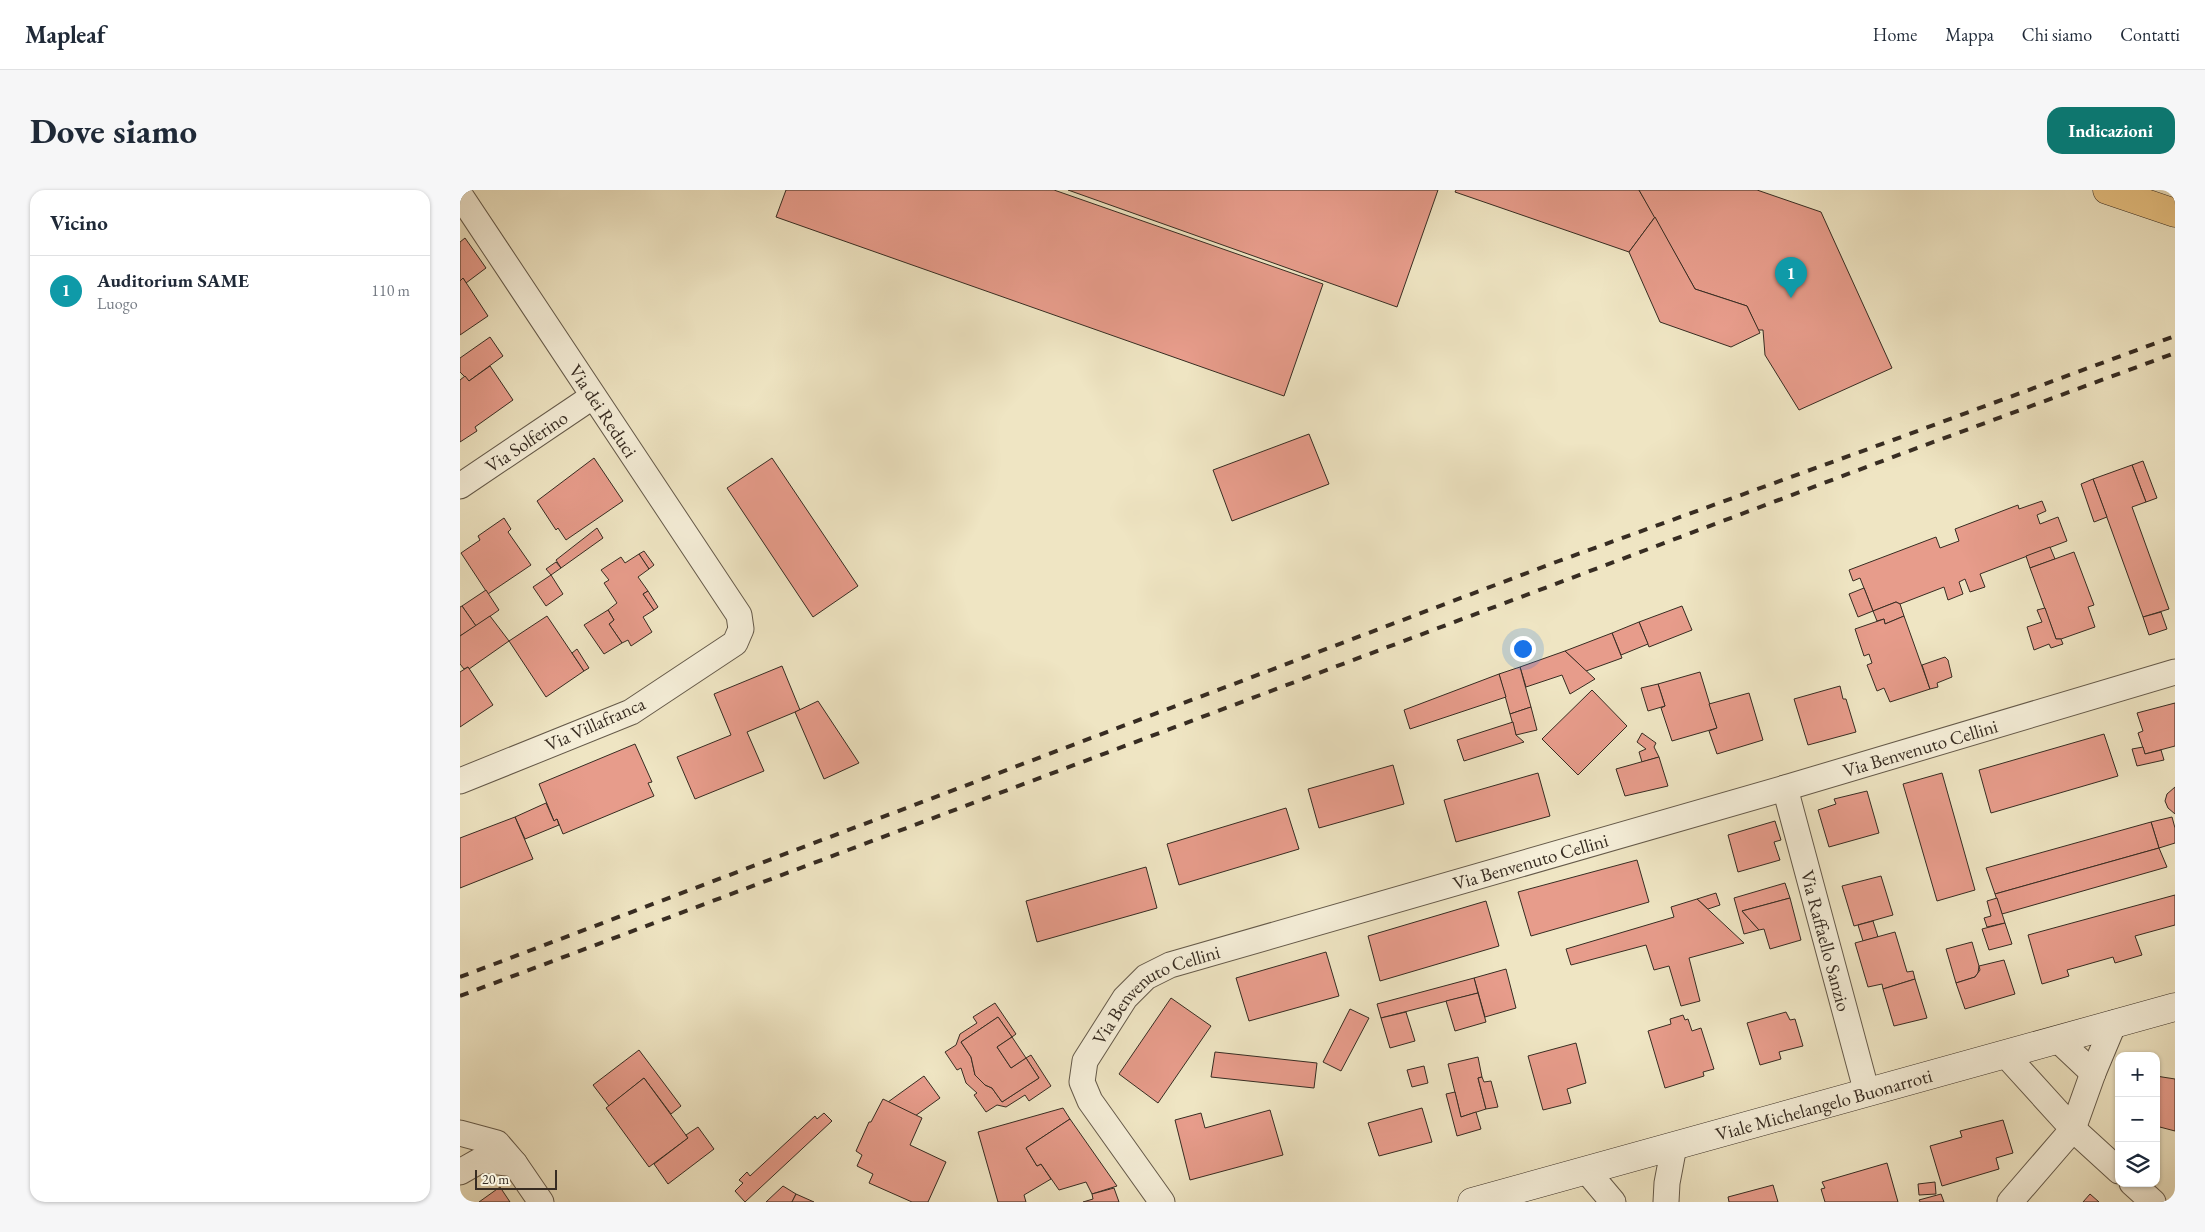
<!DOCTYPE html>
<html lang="it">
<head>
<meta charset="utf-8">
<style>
	body { margin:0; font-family:"EB Garamond",serif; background:#f6f6f7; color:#1f2937 }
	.controls { position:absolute; right:15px; bottom:15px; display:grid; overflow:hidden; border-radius:10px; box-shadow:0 1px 4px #0004 }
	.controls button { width:45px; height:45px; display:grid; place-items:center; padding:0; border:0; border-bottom:1px solid #e0e1e3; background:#fff; color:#1f2937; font:25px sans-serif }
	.scale { position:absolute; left:15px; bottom:12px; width:82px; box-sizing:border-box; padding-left:5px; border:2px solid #372c22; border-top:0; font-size:14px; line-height:18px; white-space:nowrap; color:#372c22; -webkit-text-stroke:4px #f5eed8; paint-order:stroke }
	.you { position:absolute; left:1062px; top:458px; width:18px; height:18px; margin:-12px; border:4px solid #fff; border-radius:50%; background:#1a73e8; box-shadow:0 0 0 8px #1a73e833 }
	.badge { display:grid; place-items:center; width:32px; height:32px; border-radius:50%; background:#0f766e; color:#fff; font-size:16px; font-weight:700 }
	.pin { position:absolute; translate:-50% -41px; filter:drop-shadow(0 1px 2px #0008) }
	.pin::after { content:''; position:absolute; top:26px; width:18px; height:15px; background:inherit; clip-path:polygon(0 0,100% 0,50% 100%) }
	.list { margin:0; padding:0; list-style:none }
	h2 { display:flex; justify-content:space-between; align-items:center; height:65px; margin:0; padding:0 20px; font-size:21px }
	h2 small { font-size:16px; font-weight:400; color:#747a83 }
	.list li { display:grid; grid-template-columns:32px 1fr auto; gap:15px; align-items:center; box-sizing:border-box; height:70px; padding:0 20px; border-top:1px solid #e0e1e3 }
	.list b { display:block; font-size:19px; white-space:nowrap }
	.list p { margin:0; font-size:16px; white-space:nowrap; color:#747a83 }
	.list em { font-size:16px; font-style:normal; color:#747a83 }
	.icon { flex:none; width:28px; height:28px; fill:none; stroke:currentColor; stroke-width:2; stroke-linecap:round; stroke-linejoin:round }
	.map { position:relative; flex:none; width:1715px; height:1012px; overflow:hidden; border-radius:15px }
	header { display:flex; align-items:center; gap:30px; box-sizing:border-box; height:70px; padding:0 25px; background:#fff; border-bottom:1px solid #e0e1e3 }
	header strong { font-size:24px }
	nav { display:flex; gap:28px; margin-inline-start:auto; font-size:18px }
	.intro { display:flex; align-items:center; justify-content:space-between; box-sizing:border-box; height:120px; padding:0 30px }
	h1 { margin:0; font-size:35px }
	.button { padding:12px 22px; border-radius:15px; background:#0f766e; color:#fff; font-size:18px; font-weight:700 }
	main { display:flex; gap:30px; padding:0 30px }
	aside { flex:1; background:#fff; border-radius:15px; box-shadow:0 1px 4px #0004 }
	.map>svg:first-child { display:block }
	.building { fill:#e79c8b; stroke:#372c22 }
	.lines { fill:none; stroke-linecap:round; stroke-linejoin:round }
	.minor-casing { stroke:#655a4a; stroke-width:27 }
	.secondary-casing { stroke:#372c22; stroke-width:29 }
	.primary-casing { stroke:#372c22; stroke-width:29 }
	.minor { stroke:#f5eed8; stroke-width:25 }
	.secondary { stroke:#f5eed8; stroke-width:28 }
	.primary { stroke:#e8c282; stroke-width:28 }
	.rail { stroke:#372c22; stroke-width:4; stroke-dasharray:9 9; stroke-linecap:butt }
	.labels { text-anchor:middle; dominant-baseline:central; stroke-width:4; stroke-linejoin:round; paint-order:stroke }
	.street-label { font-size:19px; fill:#372c22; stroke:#f5eed8 }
</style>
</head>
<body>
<header>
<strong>Mapleaf</strong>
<nav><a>Home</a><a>Mappa</a><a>Chi siamo</a><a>Contatti</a></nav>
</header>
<div class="intro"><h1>Dove siamo</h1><a class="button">Indicazioni</a></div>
<main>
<aside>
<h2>Vicino<small></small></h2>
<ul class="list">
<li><span class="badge" style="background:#0f9aa8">1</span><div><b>Auditorium SAME</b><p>Luogo</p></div><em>110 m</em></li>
</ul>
</aside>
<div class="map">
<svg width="1715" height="1012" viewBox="0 0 1715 1012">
	<rect width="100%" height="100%" fill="#efe5c3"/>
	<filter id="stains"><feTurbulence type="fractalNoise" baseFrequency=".004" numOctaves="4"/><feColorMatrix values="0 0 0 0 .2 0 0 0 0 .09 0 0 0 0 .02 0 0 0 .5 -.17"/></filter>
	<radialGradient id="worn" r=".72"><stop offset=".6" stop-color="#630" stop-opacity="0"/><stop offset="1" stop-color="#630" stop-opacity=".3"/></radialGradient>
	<g class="building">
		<polygon points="326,0 594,0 863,94 824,206 316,27"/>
		<polygon points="608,0 978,0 937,117"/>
		<polygon points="996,0 1179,0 1195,27 1169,62 995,2"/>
		<polygon points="1179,0 1297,0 1361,22 1432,178 1339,220 1305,165 1303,140 1298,140 1287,116 1235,99"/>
		<polygon points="1195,27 1235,99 1287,116 1300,143 1271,157 1200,132 1169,62"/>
		<polygon points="5,48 26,78 6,93 3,88 0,91 0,52"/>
		<polygon points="3,88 28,126 0,145 0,91"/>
		<polygon points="30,147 43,166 9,191 0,182 0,168"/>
		<polygon points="30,176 53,210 15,237 17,241 0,252 0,190 5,186 9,191"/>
		<polygon points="849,244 869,294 772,331 753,280"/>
		<polygon points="134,268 163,311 106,350 98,338 96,340 77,311"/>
		<polygon points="312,268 398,396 353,427 267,298"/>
		<polygon points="1683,271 1697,308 1686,312 1672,275"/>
		<polygon points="1672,275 1686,312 1672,317 1709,419 1683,427 1633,289"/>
		<polygon points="1633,289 1647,327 1634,332 1621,294"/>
		<polygon points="1582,311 1586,321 1577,325 1580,334 1598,327 1607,351 1520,384 1525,397 1510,402 1505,389 1499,392 1503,404 1488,410 1484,397 1440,414 1436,412 1413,421 1400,388 1393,391 1389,380 1476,347 1480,358 1499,351 1495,339 1558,315 1559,319"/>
		<polygon points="44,328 51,339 48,342 71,375 28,404 1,363 20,350 18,346"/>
		<polygon points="137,338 143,348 101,378 96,370"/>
		<polygon points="1590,357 1595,369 1570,378 1566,366"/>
		<polygon points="184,361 194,375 189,379 179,364"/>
		<polygon points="1614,362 1634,415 1628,417 1635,437 1601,449 1596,449 1570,378"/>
		<polygon points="179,364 189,379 178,387 188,401 183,404 194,420 183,427 192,442 171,456 168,450 162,453 149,434 154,430 148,420 157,413 144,393 149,390 141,380 161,367 165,373"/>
		<polygon points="96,372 101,378 91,385 86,379"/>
		<polygon points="91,385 103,404 86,416 73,397"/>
		<polygon points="1404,398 1413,421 1398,427 1389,404"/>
		<polygon points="26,400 39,420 16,436 2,416"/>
		<polygon points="188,401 198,417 194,420 183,404"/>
		<polygon points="1436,412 1440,414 1444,426 1425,434 1424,429 1417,431 1413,421"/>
		<polygon points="2,416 16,436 0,446 0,417"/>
		<polygon points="1222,416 1232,440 1189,457 1179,432"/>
		<polygon points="1585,418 1596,449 1601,449 1603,454 1591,458 1589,454 1574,460 1567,437 1582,432 1577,420"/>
		<polygon points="148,420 154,430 149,434 162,453 144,464 124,435"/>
		<polygon points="1701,422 1707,439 1689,445 1683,427"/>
		<polygon points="30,426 49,451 9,479 8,477 4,479 0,474 0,446"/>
		<polygon points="87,426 124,481 86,507 49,451"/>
		<polygon points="1444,426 1470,499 1430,512 1424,498 1417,501 1407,475 1412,473 1409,464 1404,466 1395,439 1424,429 1425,434"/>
		<polygon points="1179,432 1188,454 1161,465 1152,443"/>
		<polygon points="1152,443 1162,468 1126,481 1105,461"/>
		<polygon points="117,459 129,478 124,481 112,463"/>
		<polygon points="1105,461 1135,489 1110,504 1102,485 1066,497 1060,477"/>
		<polygon points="1485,467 1488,470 1492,487 1477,493 1478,497 1470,499 1462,475"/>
		<polygon points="322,476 340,520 287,542 304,581 235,609 217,567 271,545 254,504"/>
		<polygon points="8,477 33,515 0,537 0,482"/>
		<polygon points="1060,477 1071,517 1050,524 1039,484"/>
		<polygon points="1240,482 1257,538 1212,551 1201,518 1205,516 1198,494"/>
		<polygon points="1039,484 1046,507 950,539 944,520"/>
		<polygon points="1198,494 1205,516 1188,521 1181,498"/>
		<polygon points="1380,496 1383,509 1386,509 1396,542 1348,555 1334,509"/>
		<polygon points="1132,500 1167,536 1118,585 1082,549"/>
		<polygon points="1289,503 1303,550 1257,564 1249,541 1257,538 1249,514"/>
		<polygon points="358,511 399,573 364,589 335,522"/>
		<polygon points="1715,513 1715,556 1685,564 1678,543 1683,541 1677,523"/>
		<polygon points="1071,517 1077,540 1056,545 1050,524"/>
		<polygon points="1053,532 1056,545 1064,552 1004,571 997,550"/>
		<polygon points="1182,543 1196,553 1194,557 1199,567 1182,572 1179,562 1186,559 1177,552"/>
		<polygon points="1644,544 1658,586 1531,623 1519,580"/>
		<polygon points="175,554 192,592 188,593 194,606 103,644 97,629 94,631 79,594"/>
		<polygon points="1683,557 1685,564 1701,560 1704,570 1677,576 1672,559"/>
		<polygon points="1199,567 1208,596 1165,606 1156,579"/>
		<polygon points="933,575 944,614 859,638 848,599"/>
		<polygon points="1078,583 1090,626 996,652 984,610"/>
		<polygon points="1482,583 1515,700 1477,711 1443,594"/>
		<polygon points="1715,597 1715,624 1708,618 1705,611 1707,604"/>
		<polygon points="1407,601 1419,643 1369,657 1358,620 1376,614 1374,609"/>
		<polygon points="86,613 94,631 97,629 99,635 65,649 55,627"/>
		<polygon points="826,618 839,659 719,695 707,654"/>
		<polygon points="55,627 73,669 0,698 0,648"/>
		<polygon points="1712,627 1715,638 1715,653 1699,658 1691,632"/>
		<polygon points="1315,631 1321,650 1314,652 1320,670 1278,682 1268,645"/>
		<polygon points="1691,632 1699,658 1535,704 1526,678"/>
		<polygon points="1699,658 1707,677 1542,724 1535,704"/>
		<polygon points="1177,670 1189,712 1071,746 1058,702"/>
		<polygon points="686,677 697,718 577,752 566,711"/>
		<polygon points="1421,686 1433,725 1394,736 1382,696"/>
		<polygon points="1325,693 1330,708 1282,721 1299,740 1284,744 1274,708"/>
		<polygon points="1256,703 1260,715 1248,719 1237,709"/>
		<polygon points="1715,705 1715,735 1675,746 1682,765 1655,773 1653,767 1618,777 1607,780 1609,786 1582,794 1568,745"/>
		<polygon points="1330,708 1341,750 1310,759 1304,739 1299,740 1282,721"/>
		<polygon points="1537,708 1545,733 1527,737 1524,728 1531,726 1527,711"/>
		<polygon points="1237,709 1284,753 1229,768 1240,811 1221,816 1209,776 1194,780 1186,755 1111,775 1106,759 1214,727 1211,717"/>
		<polygon points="1026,711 1039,756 920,791 908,746"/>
		<polygon points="1413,731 1418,747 1403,751 1398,735"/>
		<polygon points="1545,733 1552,754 1529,760 1522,739"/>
		<polygon points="1435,742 1447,782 1453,781 1455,789 1423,799 1422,794 1408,797 1395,753"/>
		<polygon points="1512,752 1519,776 1518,783 1515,787 1496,793 1486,759"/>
		<polygon points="866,762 879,806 789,831 776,788"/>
		<polygon points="1544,770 1555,804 1505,819 1496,793 1515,787 1520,780 1519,776"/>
		<polygon points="1046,779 1056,818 1025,827 1014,788"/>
		<polygon points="1014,788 1018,803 921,828 917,814"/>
		<polygon points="1455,789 1467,828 1434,836 1423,799"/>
		<polygon points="1018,803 1026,832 995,841 986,811"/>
		<polygon points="711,808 751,836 698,913 659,884"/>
		<polygon points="535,813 556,844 552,847 538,827 501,852 511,867 515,885 525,895 532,898 542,912 579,888 566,868 571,865 591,896 569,911 565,905 546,917 537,915 526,922 514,905 517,903 506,893 501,878 497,880 485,862 496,855 500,844 517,833 513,827"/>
		<polygon points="890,819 909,828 881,881 863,872"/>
		<polygon points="946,822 955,851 930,858 921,828"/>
		<polygon points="1326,822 1330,830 1335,829 1343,856 1319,862 1321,869 1300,875 1287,833"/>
		<polygon points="1223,825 1225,830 1228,829 1232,841 1241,838 1254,879 1243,882 1244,886 1205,898 1188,841 1211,834 1210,829"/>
		<polygon points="538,827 552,847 537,857 551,878 566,868 579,888 542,912 532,898 525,895 515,885 511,867 501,852"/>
		<polygon points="552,847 566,868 551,878 537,857"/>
		<polygon points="1116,853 1126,893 1107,899 1111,913 1083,920 1068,866"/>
		<polygon points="179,860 221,916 211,924 184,888 149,916 133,895"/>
		<polygon points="755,862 857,873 854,898 751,887"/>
		<polygon points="1018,867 1022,887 1018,888 1026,919 1001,927 988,874"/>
		<polygon points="964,876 968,893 952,897 947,880"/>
		<polygon points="464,886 480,908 455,926 428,912"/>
		<polygon points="1696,886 1715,889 1715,941 1696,936"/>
		<polygon points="1022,887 1024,892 1031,891 1038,917 1026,919 1018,888"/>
		<polygon points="184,888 228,948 189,977 146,918"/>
		<polygon points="995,902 1001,927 1016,922 1021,939 997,946 986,904"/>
		<polygon points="423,909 462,928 450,955 486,972 468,1012 452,1012 409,993 413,984 397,976 402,965 396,961 409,932 411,932"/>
		<polygon points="603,918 610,929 566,958 577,976 581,974 591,989 564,1005 566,1012 538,1012 518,942"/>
		<polygon points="962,918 972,952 919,966 908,933"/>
		<polygon points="810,920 823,965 730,990 715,930 741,923 745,938"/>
		<polygon points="364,923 372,931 285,1012 275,1001 283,993 279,990 287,982 290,986 355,926 357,929"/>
		<polygon points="610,929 657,996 632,1004 626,992 599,1000 581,974 577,976 566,958"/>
		<polygon points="1543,930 1553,963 1536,968 1539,979 1482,996 1470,956 1502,947 1500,941"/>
		<polygon points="238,937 254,959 208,994 194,974 228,948 226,945"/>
		<polygon points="1427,973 1438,1012 1365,1012 1361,999 1365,998 1362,992"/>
		<polygon points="1475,992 1476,1004 1459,1005 1458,994"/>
		<polygon points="1313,995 1318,1012 1269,1012 1268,1007"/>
		<polygon points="323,996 336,1004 332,1012 306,1012"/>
		<polygon points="40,997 50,1012 19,1012"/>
		<polygon points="654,998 659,1012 623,1012 633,1009 632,1004"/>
		<polygon points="336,1004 354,1012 332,1012"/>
		<polygon points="1481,1004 1484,1012 1460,1012 1459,1010"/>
		<polygon points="1630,1004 1639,1012 1623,1012"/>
	</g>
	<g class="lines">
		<defs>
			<g id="minor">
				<path id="s1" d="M0,5L279,425L281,439L275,453L171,522L0,591"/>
				<path id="s2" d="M0,296L132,207"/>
				<path id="s3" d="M1325,598L1407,903"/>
				<polyline points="1598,850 1633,883"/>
				<polyline points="1545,864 1613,939 1659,981"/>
				<polyline points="0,943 37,953 55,974 81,1012"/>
				<polyline points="1126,980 1153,1012"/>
				<polyline points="0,982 21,970 55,974"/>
				<polyline points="1672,993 1693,1012"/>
				<path id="s4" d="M702,1012L630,911L622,892L625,871L665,808L686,787L710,775L1325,598L1715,482"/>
				<polyline points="1206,1012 1207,993 1214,956"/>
				<polyline points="1550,1012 1613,939 1633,883 1654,833"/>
			</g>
			<g id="secondary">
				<path id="s5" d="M1012,1012L1715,817"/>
			</g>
			<polyline id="primary" points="1647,0 1715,23"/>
		</defs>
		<use href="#minor" class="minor-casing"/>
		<use href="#secondary" class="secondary-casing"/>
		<use href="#primary" class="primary-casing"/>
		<use href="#minor" class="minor"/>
		<use href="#secondary" class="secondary"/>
		<use href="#primary" class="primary"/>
		<g class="rail">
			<polyline points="0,787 1096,372 1433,250 1715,146"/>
			<polyline points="0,806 1441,264 1715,163"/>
		</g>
	</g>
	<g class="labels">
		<g class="street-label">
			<text stroke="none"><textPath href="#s1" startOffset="259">Via dei Reduci</textPath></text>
			<text stroke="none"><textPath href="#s2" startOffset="80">Via Solferino</textPath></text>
			<text transform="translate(135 534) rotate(-24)">Via Villafranca</text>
			<text stroke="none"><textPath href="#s4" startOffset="1078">Via Benvenuto Cellini</textPath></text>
			<text stroke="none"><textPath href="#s4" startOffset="672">Via Benvenuto Cellini</textPath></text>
			<text stroke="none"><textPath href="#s3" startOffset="158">Via Raffaello Sanzio</textPath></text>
			<text stroke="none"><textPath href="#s4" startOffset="268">Via Benvenuto Cellini</textPath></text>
			<text stroke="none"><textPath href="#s5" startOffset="365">Viale Michelangelo Buonarroti</textPath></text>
		</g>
	</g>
	<rect width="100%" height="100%" filter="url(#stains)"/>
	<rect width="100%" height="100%" fill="url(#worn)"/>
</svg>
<div class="controls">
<button>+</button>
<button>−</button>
<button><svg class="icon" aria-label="layers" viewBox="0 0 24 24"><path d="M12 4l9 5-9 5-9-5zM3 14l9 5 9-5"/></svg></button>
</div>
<div class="scale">20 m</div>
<div class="you"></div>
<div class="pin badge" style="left:1331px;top:108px;background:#0f9aa8">1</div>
</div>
</main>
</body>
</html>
